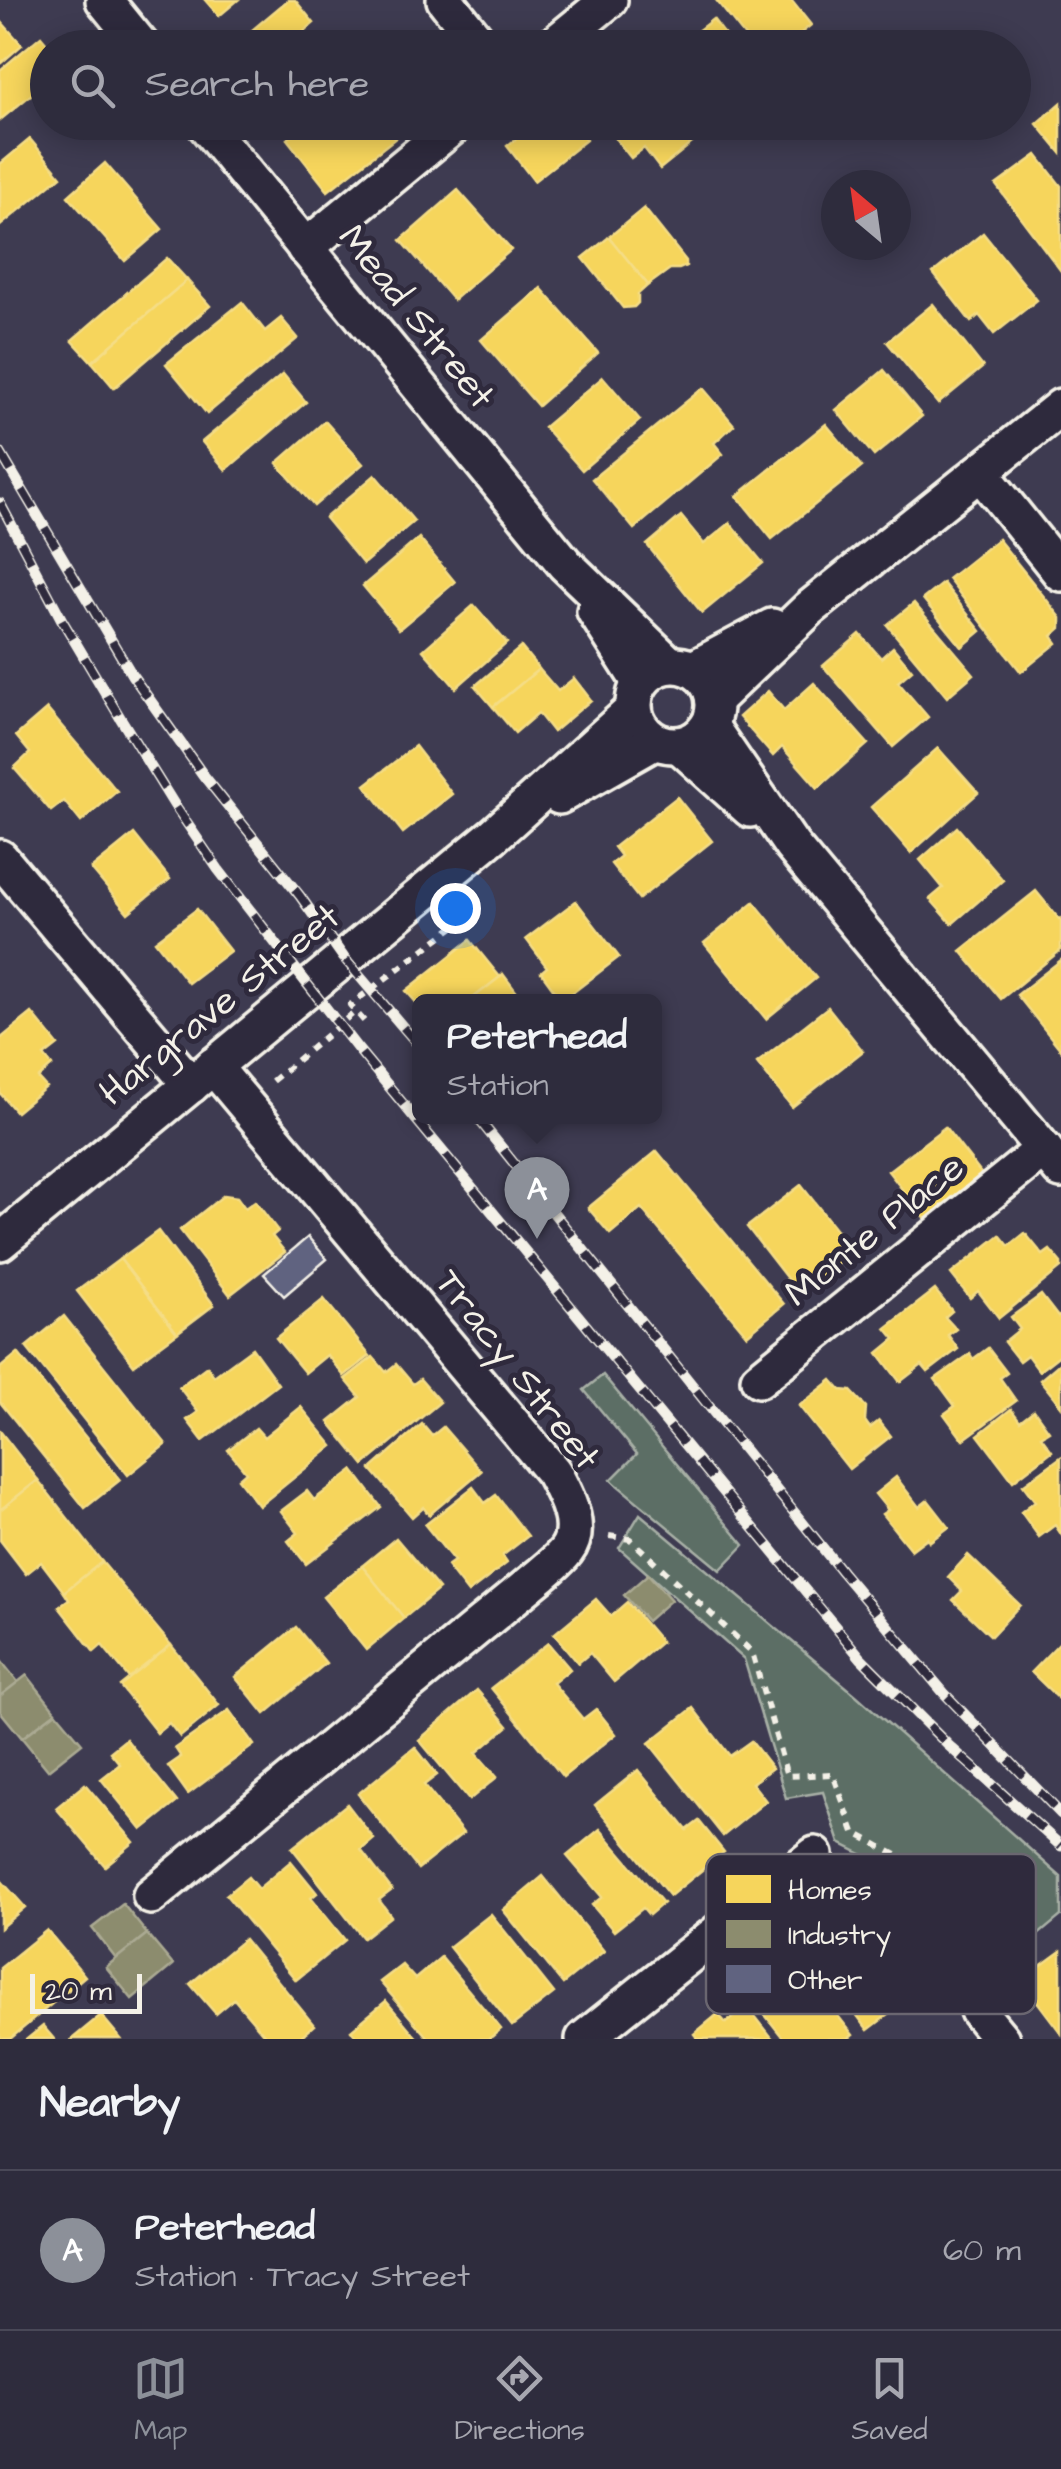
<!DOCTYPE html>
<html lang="en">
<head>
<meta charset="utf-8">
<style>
	body { margin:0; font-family:"Architects Daughter",sans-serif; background:#363444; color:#f1f3f6 }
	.compass { position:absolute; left:821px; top:170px; width:90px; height:90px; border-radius:50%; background:#2e2c3d; box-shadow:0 5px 25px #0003; rotate:331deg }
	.scale { position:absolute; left:30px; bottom:25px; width:112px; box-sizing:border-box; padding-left:10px; border:5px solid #f4f1e8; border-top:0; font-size:28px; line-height:35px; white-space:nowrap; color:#f4f1e8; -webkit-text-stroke:8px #2f2a3d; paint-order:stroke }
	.you { position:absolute; left:455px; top:908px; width:35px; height:35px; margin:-25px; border:8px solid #fff; border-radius:50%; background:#1a73e8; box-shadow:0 0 0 15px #1a73e833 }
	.badge { display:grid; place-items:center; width:65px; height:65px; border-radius:50%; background:#8c9099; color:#fff; font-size:32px; font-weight:700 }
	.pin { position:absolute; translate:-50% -82px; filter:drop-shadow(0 2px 5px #0008) }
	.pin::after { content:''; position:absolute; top:52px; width:35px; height:30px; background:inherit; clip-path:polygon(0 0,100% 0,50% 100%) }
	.popup { position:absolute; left:412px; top:994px; width:250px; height:130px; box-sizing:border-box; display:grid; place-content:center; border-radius:15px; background:#2e2c3d; filter:drop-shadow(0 2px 8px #0005); font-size:32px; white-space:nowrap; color:#a7a7b0 }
	.popup b { font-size:38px; color:#f1f3f6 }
	.popup::after { content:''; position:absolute; left:50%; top:100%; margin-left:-20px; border:20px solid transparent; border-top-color:#2e2c3d }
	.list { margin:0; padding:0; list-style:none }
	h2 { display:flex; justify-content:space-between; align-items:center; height:130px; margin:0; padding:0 40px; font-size:42px }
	h2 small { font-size:32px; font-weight:400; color:#a7a7b0 }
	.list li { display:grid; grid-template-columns:65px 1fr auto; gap:30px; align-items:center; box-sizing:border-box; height:160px; padding:0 40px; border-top:2px solid #494857 }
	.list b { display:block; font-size:38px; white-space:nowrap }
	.list p { margin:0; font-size:32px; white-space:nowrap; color:#a7a7b0 }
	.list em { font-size:32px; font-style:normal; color:#a7a7b0 }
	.icon { flex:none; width:55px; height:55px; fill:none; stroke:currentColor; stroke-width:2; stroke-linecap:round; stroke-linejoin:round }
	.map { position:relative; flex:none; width:1061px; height:2039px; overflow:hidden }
	.search { position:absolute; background:#2e2c3d; box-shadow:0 5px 25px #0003; left:30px; right:30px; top:30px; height:110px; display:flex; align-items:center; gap:25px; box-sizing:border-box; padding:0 35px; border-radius:55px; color:#a7a7b0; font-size:38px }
	.sheet { height:290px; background:#2e2c3d }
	nav { display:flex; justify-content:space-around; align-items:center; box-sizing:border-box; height:140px; border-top:2px solid #494857; background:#2e2c3d; font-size:28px; color:#a7a7b0 }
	nav a { display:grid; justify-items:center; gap:5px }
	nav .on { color:#8c9099 }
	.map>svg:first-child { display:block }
	.green { fill:#5c6e65; stroke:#a8b0a6; stroke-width:2.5 }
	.homes { fill:#f6d55c; stroke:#f5dd86; stroke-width:2.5 }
	.industry { fill:#8c8c6e; stroke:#abaa93; stroke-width:2.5 }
	.building { fill:#606380; stroke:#f4f1e8; stroke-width:2.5 }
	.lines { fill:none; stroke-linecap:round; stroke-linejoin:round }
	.street-casing { stroke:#f4f1e8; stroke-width:42 }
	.path { stroke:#f4f1e8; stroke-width:6; stroke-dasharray:8 8; stroke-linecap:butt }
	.street { stroke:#2f2a3d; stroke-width:35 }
	.rail-casing { stroke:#f4f1e8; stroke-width:11 }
	.rail { stroke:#2f2a3d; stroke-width:8; stroke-dasharray:22; stroke-linecap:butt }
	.labels { text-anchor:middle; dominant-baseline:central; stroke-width:10; stroke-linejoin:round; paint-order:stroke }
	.street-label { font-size:38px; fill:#f4f1e8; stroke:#2f2a3d }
	.key { fill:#2f2a3d; stroke:#6a6670; stroke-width:2.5 }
	.key-label { font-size:28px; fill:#f4f1e8 }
</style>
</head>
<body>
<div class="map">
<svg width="1061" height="2039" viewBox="0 0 1061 2039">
	<rect width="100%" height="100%" fill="#3e3b51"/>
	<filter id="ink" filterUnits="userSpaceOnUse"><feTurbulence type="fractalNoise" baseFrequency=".01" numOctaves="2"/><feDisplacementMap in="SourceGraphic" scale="20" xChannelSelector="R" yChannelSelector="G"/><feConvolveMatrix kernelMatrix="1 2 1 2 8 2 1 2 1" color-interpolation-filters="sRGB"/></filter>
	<g filter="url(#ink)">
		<g class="green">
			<polygon points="603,1375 744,1545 720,1570 611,1480 637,1454 584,1390"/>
			<polygon points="640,1514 856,1695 1061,1877 1061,1916 943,2014 880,1900 889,1868 840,1843 823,1792 786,1798 744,1659 619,1548"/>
		</g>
		<g class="homes">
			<polygon points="205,0 238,0 219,16"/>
			<polygon points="288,0 295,0 314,23 285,48 244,48 239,41"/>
			<polygon points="716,0 791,0 811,25 782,48 754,48"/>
			<polygon points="713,19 735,48 675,48"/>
			<polygon points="0,20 22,45 0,64"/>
			<polygon points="41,36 51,48 48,48 48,81 0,120 0,70"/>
			<polygon points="1061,103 1061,153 1037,124"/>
			<polygon points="309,122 416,122 328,191 287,139"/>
			<polygon points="537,122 573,122 586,140 534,181 507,146"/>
			<polygon points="602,122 676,122 692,143 660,169 644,148 631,158"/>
			<polygon points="30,139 61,176 0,226 0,164"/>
			<polygon points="1037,155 1061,186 1061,271 996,185"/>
			<polygon points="105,163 162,229 125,261 68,196"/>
			<polygon points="458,190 511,250 453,300 401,240"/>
			<polygon points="644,208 686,261 686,266 679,269 670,269 648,285 609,237"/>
			<polygon points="983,233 1037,300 994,334 979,315 971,322 933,273"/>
			<polygon points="609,237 648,285 638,294 638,303 634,307 623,308 583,258"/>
			<polygon points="167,258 187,280 92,362 72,340"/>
			<polygon points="187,280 210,306 114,388 92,362"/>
			<polygon points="541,288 598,353 538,406 481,340"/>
			<polygon points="242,302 265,331 281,318 298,338 207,414 166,364"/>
			<polygon points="933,304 983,367 938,404 887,342"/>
			<polygon points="884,370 922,416 874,456 836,410"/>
			<polygon points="283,374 306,402 226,470 202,442"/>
			<polygon points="603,377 640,420 582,470 544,427"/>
			<polygon points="703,388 734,425 714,443 723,454 634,529 592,479"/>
			<polygon points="325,421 363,464 314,506 277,463"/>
			<polygon points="826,424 862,467 772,539 737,496"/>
			<polygon points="375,475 414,521 363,564 325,518"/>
			<polygon points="681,516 704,544 730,523 763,563 702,613 647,545"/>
			<polygon points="419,538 455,582 399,629 363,586"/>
			<polygon points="998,539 1061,618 1061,628 1052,636 1057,643 1021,672 948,579"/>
			<polygon points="943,583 981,631 962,647 923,599"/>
			<polygon points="914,603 974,674 947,697 887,625"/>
			<polygon points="474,605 507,643 456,688 423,650"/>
			<polygon points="860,634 881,658 893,647 912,670 898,682 928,717 893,747 823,666"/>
			<polygon points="521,647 539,669 493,707 475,686"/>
			<polygon points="539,669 558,691 574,678 591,700 553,732 538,713 515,733 493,707"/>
			<polygon points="814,683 868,744 818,788 782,747 773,756 739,717 768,691 784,710"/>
			<polygon points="47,709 117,791 81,822 64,801 51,811 14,768 30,753 16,736"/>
			<polygon points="415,746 452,794 403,833 365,785"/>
			<polygon points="938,748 978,793 911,853 871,807"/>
			<polygon points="677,797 712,841 639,899 611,864 621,856 614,847"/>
			<polygon points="957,827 1003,880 952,924 930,899 943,888 920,860"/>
			<polygon points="134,834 170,879 128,913 91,869"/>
			<polygon points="1036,891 1059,919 1061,918 1061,950 1001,999 961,951"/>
			<polygon points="576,901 619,957 562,1001 541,972 547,967 526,939"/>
			<polygon points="754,902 816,978 766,1019 704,943"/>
			<polygon points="197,909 230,951 188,983 155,941"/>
			<polygon points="470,940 500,977 468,1002 420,1002 420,1007 406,991"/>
			<polygon points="1061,960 1061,1050 1017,995"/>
			<polygon points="503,974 524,1002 468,1002 500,977"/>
			<polygon points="828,1007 863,1051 792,1107 757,1063"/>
			<polygon points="32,1013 58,1045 44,1056 52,1066 38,1078 46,1087 16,1112 0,1093 0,1039"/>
			<polygon points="945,1127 983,1176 926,1220 888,1171"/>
			<polygon points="657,1151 784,1304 747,1335 641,1208 610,1234 588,1208"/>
			<polygon points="801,1185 853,1251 799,1294 747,1227"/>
			<polygon points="224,1195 237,1197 245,1208 255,1201 278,1231 272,1236 285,1252 230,1295 180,1230"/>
			<polygon points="158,1231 214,1305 177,1333 120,1259"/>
			<polygon points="1025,1233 1043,1255 1050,1250 1061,1263 1061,1268 999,1318 978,1291 970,1298 951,1274 1000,1235 1009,1246"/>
			<polygon points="120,1259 177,1333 134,1365 77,1291"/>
			<polygon points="935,1290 952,1311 945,1317 956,1329 948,1335 958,1349 928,1372 922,1365 900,1382 878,1353 895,1339 886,1328"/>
			<polygon points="1041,1295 1058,1317 1061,1315 1061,1354 1039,1371 1027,1355 1019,1361 1004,1342 1020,1329 1011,1317"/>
			<polygon points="324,1299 370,1356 344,1376 327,1355 305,1373 276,1338"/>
			<polygon points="64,1316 166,1444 128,1475 26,1347"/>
			<polygon points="252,1348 278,1384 203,1441 187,1420 198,1412 179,1387 207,1366 214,1376"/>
			<polygon points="988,1348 1007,1373 1000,1378 1016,1401 963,1440 944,1414 955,1406 935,1379 970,1354 973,1359"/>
			<polygon points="18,1353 120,1480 85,1508 0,1402 0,1368"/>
			<polygon points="373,1357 386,1372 396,1364 413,1384 420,1379 440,1402 364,1465 329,1422 360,1397 345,1379"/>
			<polygon points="1061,1362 1061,1406 1040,1380"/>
			<polygon points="832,1380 841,1390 851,1391 866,1407 865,1421 870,1428 879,1421 891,1436 849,1469 799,1406"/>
			<polygon points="301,1407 333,1446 259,1506 238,1479 246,1472 228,1450 256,1428 264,1437"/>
			<polygon points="1011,1409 1020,1421 1034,1410 1049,1431 1041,1436 1052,1451 1013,1481 978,1435"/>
			<polygon points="422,1424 432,1436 443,1427 481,1471 429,1515 423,1507 412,1517 371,1469"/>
			<polygon points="0,1431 38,1480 0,1510"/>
			<polygon points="1061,1457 1061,1534 1055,1525 1039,1537 1021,1512 1035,1501 1023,1485"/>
			<polygon points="353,1470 381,1507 306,1564 288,1541 298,1533 281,1511 307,1491 314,1500"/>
			<polygon points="896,1477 919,1507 928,1500 949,1527 929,1542 927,1538 911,1550 882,1514 888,1510 875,1494"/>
			<polygon points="38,1480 102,1562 64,1592 41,1562 26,1574 0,1540 0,1510"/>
			<polygon points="473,1487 485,1503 496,1495 528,1536 502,1556 507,1563 468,1593 447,1566 454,1561 425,1525"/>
			<polygon points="396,1538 439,1589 404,1618 362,1566"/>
			<polygon points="968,1555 1020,1605 991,1636 953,1600 962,1591 948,1577"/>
			<polygon points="102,1562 171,1645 129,1678 102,1645 94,1652 59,1607 69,1600 64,1592"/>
			<polygon points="362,1566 404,1618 366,1650 323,1597"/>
			<polygon points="596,1599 611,1616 627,1602 661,1642 614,1682 590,1653 578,1663 554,1634"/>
			<polygon points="296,1627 326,1663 265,1714 235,1677"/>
			<polygon points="1061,1641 1061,1701 1031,1672"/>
			<polygon points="548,1643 570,1669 553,1683 583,1719 596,1709 616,1734 563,1777 491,1688"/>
			<polygon points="171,1645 219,1705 180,1737 169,1723 157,1733 120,1686"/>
			<polygon points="477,1690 508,1726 476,1753 497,1777 469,1800 419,1740"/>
			<polygon points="693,1708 730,1756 751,1741 772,1768 752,1783 766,1801 723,1836 649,1743"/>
			<polygon points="229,1710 254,1745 188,1794 168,1766 181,1757 175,1748"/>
			<polygon points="126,1739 177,1802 142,1830 101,1779 120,1764 110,1752"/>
			<polygon points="415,1747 437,1775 424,1785 463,1833 418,1869 358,1794"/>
			<polygon points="638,1770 687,1830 699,1821 724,1852 670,1896 595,1805"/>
			<polygon points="85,1784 134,1842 105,1866 56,1808"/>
			<polygon points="347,1804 374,1839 361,1850 392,1890 379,1900 391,1916 363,1938 292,1848"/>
			<polygon points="600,1829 663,1903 649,1915 643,1908 614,1931 592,1905 602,1897 567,1856"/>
			<polygon points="291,1861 317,1893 311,1898 345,1940 296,1980 226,1895 248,1877 258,1889"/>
			<polygon points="543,1876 604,1951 563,1984 503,1910"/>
			<polygon points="0,1879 25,1907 0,1928"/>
			<polygon points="855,1912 865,1914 869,1922 878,1917 884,1926 887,1924 907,1955 901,1959 922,1989 868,2030 837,1989 834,1993 806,1959 832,1939 830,1936 845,1924 846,1919"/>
			<polygon points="491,1914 554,1993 512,2026 449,1947"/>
			<polygon points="47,1930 85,1976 10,2039 0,2039 0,1968"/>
			<polygon points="244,1939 314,2025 298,2039 268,2039 234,1999 216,2014 190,1984"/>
			<polygon points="1061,1951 1061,2033 1021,1980"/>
			<polygon points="788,1952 853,2035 848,2039 784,2039 743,1987"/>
			<polygon points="441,1957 501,2029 489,2039 429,2039 380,1982 402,1965 415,1979"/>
			<polygon points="386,2001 418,2039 358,2039 351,2030"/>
			<polygon points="747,2006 773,2039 698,2039 694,2034 718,2014 726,2023"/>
			<polygon points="101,2015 121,2039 72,2039"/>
			<polygon points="43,2026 54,2039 27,2039"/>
		</g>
		<g class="industry">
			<polygon points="648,1574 671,1600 647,1621 624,1595"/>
			<polygon points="2,1662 18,1682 0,1696 0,1664"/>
			<polygon points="27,1675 56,1712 22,1738 0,1711 0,1696"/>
			<polygon points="56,1712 82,1743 48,1770 22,1738"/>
			<polygon points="123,1904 147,1934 116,1959 92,1928"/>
			<polygon points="147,1934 173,1965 132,1999 106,1967"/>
		</g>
		<polygon class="building" points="308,1237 327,1259 284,1296 264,1274"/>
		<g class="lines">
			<defs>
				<g id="street">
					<polyline points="104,0 143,48"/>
					<polyline points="445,0 483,48"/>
					<polyline points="550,48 609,0"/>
					<polyline points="203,122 565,564 669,664"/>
					<polyline points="305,248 458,122"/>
					<polyline points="980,472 1061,573"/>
					<polyline points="595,611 640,682"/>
					<circle cx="674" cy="705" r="40"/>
					<polyline points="693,669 772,627"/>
					<polyline points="714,700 809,609 1061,407"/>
					<polyline points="709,725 792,846 1061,1170"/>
					<polyline points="679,745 750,809"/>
					<polyline points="559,796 654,742"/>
					<polyline points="0,858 191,1085"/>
					<polyline points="0,1242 494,835 633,710"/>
					<polyline points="759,1379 1044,1149"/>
					<path d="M151,1896L542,1574C550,1567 560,1559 566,1551C584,1528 565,1494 553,1472L213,1066"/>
					<polyline points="978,2011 1001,2039"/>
					<polyline points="584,2039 815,1855"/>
				</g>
			</defs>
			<use href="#street" class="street-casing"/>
			<g class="path">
				<polyline points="364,1021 350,1005 471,914 464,905"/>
				<polyline points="272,1081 356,1011"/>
				<polyline points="609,1536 630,1539 752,1652 787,1776 833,1774 854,1832 898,1856 946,1997"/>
			</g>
			<use href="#street" class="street"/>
			<defs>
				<g id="rail">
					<polyline points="0,452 132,675 204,776 300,896 344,958 420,1047"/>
					<polyline points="0,503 62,620 121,719 175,806 218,869 357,1048 861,1658 948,1745 1061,1846"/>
					<polyline points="476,1116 842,1572 944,1693 1061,1814"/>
				</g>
			</defs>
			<use href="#rail" class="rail-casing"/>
			<use href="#rail" class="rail"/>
		</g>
	</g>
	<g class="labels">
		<g class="street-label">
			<text transform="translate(416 317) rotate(51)">Mead Street</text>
			<text transform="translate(220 1005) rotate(-39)">Hargrave Street</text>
			<text transform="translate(875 1231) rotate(-39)">Monte Place</text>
			<text transform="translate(517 1370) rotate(52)">Tracy Street</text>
		</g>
	</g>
	<rect x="706" y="1854" width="330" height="160" rx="15" class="key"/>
	<rect x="726" y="1875" width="45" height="28" fill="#f6d55c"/>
	<rect x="726" y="1920" width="45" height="28" fill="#8c8c6e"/>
	<rect x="726" y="1965" width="45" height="28" fill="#606380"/>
	<g class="key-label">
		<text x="788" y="1899">Homes</text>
		<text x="788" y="1944">Industry</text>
		<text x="788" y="1989">Other</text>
	</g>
</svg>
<svg class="compass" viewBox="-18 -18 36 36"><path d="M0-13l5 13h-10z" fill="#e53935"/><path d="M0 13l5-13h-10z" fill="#a7a7b0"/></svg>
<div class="scale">20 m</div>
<div class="you"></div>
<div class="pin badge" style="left:537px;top:1239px">A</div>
<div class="popup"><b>Peterhead</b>Station</div>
<div class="search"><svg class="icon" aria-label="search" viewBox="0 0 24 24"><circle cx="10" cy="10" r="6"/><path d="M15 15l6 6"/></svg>Search here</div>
</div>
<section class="sheet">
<h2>Nearby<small></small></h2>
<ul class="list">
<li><span class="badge">A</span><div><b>Peterhead</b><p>Station · Tracy Street</p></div><em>60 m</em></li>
</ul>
</section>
<nav>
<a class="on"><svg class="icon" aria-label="map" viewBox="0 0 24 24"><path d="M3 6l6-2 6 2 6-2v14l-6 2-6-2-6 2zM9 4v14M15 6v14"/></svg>Map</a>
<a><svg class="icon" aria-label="directions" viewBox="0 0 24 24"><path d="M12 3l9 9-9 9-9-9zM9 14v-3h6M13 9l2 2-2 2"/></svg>Directions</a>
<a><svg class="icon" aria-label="saved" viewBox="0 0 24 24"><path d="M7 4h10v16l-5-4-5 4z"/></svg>Saved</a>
</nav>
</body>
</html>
